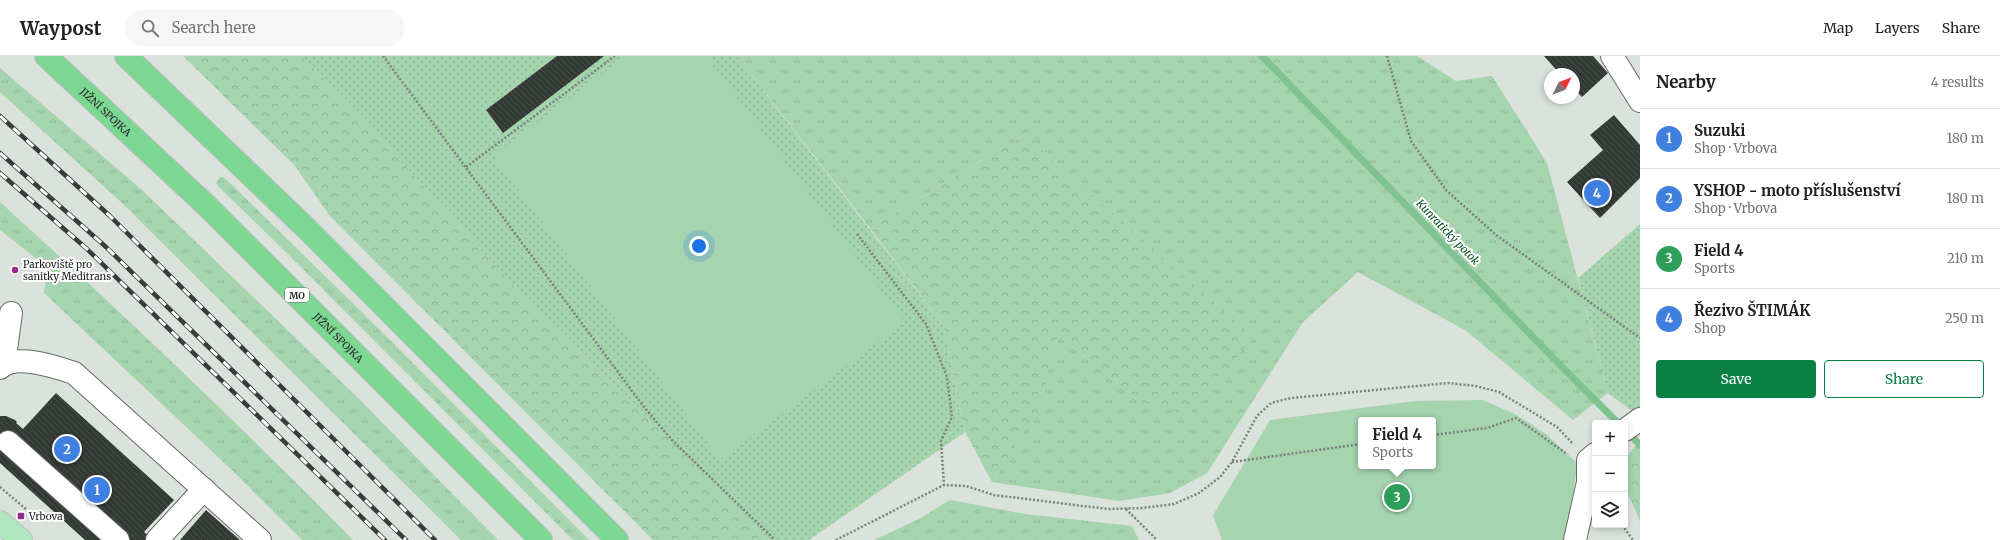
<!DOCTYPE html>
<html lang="en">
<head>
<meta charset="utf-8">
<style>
	body { margin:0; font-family:Merriweather,serif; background:#f6f6f6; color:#202124 }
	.controls { position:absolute; right:12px; bottom:12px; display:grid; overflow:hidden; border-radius:4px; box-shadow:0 2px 6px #0003 }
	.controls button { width:36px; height:36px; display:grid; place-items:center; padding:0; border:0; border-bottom:1px solid #e0e0e0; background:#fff; color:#202124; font:20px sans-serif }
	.compass { position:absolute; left:1544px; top:12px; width:36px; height:36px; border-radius:50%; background:#fff; box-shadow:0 2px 6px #0003; rotate:47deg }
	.you { position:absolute; left:699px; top:190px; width:14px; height:14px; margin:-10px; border:3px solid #fff; border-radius:50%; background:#1a73e8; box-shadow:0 0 0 6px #1a73e833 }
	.badge { display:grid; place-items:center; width:26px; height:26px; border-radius:50%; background:#0b8043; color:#fff; font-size:13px; font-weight:700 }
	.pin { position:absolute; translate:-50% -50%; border:2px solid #fff; box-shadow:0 1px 4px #0006 }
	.popup { position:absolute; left:1358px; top:361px; width:78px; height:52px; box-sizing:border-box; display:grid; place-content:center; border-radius:4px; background:#fff; filter:drop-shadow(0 1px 3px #0005); font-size:13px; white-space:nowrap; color:#757577 }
	.popup b { font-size:15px; color:#202124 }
	.popup::after { content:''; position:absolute; left:50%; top:100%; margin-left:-8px; border:8px solid transparent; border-top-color:#fff }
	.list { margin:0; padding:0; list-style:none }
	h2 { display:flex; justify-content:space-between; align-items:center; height:52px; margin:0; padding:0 16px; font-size:17px }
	h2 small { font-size:13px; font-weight:400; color:#757577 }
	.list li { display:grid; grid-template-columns:26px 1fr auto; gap:12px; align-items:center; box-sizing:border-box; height:60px; padding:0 16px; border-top:1px solid #e0e0e0 }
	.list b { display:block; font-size:15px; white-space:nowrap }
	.list p { margin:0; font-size:13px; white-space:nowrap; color:#757577 }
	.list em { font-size:13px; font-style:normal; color:#757577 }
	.actions { display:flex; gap:8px; padding:12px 16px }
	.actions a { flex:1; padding:9px 0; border:1px solid #0b8043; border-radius:4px; text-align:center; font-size:14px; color:#0b8043 }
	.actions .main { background:#0b8043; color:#fff }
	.icon { flex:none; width:22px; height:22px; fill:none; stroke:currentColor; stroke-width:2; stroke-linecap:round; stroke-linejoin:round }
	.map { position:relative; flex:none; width:1640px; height:484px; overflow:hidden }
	header { display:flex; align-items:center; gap:24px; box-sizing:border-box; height:56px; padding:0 20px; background:#fff; border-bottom:1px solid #e0e0e0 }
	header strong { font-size:19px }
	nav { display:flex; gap:22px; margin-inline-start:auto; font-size:14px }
	.search { width:280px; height:36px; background:#f6f6f6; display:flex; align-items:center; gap:10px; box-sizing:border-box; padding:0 14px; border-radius:22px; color:#757577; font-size:15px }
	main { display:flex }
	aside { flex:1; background:#fff }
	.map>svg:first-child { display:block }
	.grass { fill:url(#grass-tufts) }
	.forest { fill:url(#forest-crowns) }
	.park { fill:url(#park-dots) }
	.pitch { fill:#a5d4af; fill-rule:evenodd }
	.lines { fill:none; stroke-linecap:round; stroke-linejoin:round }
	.stream { stroke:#81c291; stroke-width:7 }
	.building { fill:url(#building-back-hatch) }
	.minor-casing { stroke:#656c66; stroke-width:24 }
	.major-casing { stroke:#bdbebd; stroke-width:24 }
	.highway-casing { stroke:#bdbebd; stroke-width:24 }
	.path { stroke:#7b807c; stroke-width:2.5; stroke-dasharray:2 2; stroke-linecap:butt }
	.minor { stroke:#fff; stroke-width:22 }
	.major { stroke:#b0e7be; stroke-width:22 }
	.highway { stroke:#7bd793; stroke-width:22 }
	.rail-casing { stroke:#393c3a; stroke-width:4.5 }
	.rail { stroke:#fff; stroke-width:3; stroke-dasharray:9; stroke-linecap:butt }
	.poi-dot { fill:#952b8d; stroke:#fff; stroke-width:1.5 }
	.labels { text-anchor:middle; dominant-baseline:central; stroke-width:4; stroke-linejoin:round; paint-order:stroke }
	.shield { fill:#fff; stroke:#646665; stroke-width:1 }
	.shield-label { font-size:9px; font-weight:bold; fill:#222523 }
	.street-label { font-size:10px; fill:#222523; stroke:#fff }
	.poi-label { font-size:10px; fill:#222523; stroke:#fff; text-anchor:start }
	.water-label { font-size:11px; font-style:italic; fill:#005124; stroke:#fff }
</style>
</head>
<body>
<header>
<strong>Waypost</strong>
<div class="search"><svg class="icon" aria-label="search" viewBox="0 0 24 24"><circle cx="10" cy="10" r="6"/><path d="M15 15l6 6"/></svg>Search here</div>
<nav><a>Map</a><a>Layers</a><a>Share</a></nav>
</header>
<main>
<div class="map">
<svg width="1640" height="484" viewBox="0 0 1640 484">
	<defs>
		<pattern id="grass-tufts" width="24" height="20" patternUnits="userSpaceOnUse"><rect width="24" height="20" fill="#a5d4af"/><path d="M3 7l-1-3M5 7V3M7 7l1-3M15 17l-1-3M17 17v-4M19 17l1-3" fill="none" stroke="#8eb696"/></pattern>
		<pattern id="forest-crowns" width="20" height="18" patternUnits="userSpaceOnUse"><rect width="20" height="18" fill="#a5d4af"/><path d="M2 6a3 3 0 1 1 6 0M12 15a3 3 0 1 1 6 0" fill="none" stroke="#8eb696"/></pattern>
		<pattern id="park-dots" width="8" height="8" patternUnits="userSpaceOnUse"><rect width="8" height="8" fill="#a5d4af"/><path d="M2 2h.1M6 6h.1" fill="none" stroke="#8eb696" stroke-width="1.8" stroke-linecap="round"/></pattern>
		<pattern id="building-back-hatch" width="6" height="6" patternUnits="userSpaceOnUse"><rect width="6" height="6" fill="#333934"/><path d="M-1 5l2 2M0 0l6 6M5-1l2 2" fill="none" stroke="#484d49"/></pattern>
	</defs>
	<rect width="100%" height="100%" fill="#dae2db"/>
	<g class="grass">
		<polygon points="737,0 1417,0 1456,25 1492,20 1547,107 1608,337 1573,364 1465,274 1358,216 1303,266 1207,417 1170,437 1119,445 992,426 1037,355 1058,279 1139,345 1060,111 1026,78 870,172"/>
		<polygon points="0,12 142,134 359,343 498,484 461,484 122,147 0,36"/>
		<polygon points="220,121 223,121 227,124 384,278 589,484 573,484 293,203 219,131 216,127"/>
		<path d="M0,146C121,256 239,368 353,484H302L234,416L44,237L48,212L0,174Z"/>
		<polygon points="950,444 1025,458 1132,470 1139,484 874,484 919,463"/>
	</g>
	<g class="forest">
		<polygon points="183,0 302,0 378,80 539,257 671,383 765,484 653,484 330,160 295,110"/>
		<polygon points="1026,78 1060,111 1253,281 1191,360 1139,345 1058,279 1038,355 992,426 965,376 943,269 870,172"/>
		<polygon points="1640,384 1640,465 1625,431 1625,403"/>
	</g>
	<g class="park">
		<polygon points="302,0 737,0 943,269 965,376 809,484 765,484 671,383 539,257 378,80"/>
		<polygon points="1640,168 1640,361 1608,337 1578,222"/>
	</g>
	<g class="pitch">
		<polygon points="626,0 706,0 905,266 720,404 493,100"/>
		<path d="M1482,344L1513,357L1546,378L1577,407L1569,473L1585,474L1587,484H1222L1213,459L1270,364L1415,345ZM1361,364H1433V410H1361Z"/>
	</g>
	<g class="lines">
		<g class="stream">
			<polyline points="1262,0 1560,309 1618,367"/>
			<polyline points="1627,376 1640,389"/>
		</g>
	</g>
	<g class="building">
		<polygon points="557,0 604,0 503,77 486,54"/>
		<polygon points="1544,0 1593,0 1608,17 1582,41 1574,33 1574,18 1560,18"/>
		<polygon points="1614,59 1640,89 1640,122 1600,162 1567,126 1603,94 1590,79"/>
		<polygon points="56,337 174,444 144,476 153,484 85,484 0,407 0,360 6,360 15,364 17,366 16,367 23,373"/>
		<polygon points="206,454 240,484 180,484"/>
	</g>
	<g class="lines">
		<defs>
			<g id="minor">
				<polyline points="1612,0 1640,45"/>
				<polyline points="4,308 11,257"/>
				<path d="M0,312C16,297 56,311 74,317L260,484"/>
				<polyline points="1625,374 1640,363"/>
				<polyline points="8,386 118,484"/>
				<polyline points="157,484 204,433"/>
				<polyline points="1575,484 1588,426 1588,404 1595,398"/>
			</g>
			<polyline id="major" points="0,466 21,484"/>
			<g id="highway">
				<path id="s1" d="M46,0L207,150L541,484"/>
				<polyline points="126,0 306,172 617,484"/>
			</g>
		</defs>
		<use href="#minor" class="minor-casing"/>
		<use href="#major" class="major-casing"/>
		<use href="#highway" class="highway-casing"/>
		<g class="path">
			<polyline points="383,0 644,351 671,383 775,484"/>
			<polyline points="1387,0 1411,85 1446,134 1496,179 1640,282"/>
			<polyline points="466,111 615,0"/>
			<polyline points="857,178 926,268 947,321 952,361 941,385 944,429"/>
			<polyline points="1433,379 1487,372 1516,362 1567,398"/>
			<polyline points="1232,406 1361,388"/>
			<polyline points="0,431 27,454"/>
			<polyline points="1126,453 1157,484"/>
			<polyline points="1622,469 1633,484"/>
			<polyline points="836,484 944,429 966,430 994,439 1108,453 1142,452 1174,448 1199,437 1220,421 1232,406 1257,360 1271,347 1291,342 1448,327 1476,330 1499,336 1557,371 1573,388"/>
		</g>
		<use href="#minor" class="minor"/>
		<use href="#major" class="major"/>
		<use href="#highway" class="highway"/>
		<defs>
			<g id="rail">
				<polyline points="0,60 110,160 435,484"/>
				<polyline points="0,97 106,191 406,484"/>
				<polyline points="0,117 87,193 385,484"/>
			</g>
		</defs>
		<use href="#rail" class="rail-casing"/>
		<use href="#rail" class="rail"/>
	</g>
	<g class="poi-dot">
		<circle cx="15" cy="214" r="4"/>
		<rect x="17" y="456" width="8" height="8" rx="2"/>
	</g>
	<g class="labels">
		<rect class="shield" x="285" y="232" width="24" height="14" rx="3"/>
		<g class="shield-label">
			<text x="297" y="239">MO</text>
		</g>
		<g class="street-label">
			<text stroke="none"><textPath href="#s1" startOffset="82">JIŽNÍ SPOJKA</textPath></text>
			<text stroke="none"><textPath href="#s1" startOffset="406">JIŽNÍ SPOJKA</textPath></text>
		</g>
		<g class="poi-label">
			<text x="23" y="208">Parkoviště pro<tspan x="23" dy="12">sanitky Meditrans</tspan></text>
			<text x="29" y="460">Vrbova</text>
		</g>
		<g class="water-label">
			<text transform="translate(1448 176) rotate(46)">Kunratický potok</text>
		</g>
	</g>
</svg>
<div class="controls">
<button>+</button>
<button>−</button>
<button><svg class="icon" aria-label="layers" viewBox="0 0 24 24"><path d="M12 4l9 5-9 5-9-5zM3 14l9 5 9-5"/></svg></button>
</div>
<svg class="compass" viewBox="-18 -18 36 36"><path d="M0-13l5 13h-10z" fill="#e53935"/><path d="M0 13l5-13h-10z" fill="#757577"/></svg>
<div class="you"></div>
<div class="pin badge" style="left:97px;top:434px;background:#3f7fe0">1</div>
<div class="pin badge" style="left:67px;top:393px;background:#3f7fe0">2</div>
<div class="pin badge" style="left:1397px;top:441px;background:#2e9e5b">3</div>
<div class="popup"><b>Field 4</b>Sports</div>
<div class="pin badge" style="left:1597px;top:137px;background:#3f7fe0">4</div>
</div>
<aside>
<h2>Nearby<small>4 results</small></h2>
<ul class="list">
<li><span class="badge" style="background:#3f7fe0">1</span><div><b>Suzuki</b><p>Shop · Vrbova</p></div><em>180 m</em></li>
<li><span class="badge" style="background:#3f7fe0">2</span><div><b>YSHOP - moto příslušenství</b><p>Shop · Vrbova</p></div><em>180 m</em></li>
<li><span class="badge" style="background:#2e9e5b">3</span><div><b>Field 4</b><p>Sports</p></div><em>210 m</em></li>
<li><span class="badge" style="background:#3f7fe0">4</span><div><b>Řezivo ŠTIMÁK</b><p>Shop</p></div><em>250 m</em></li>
</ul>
<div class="actions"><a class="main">Save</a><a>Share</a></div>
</aside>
</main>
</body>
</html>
